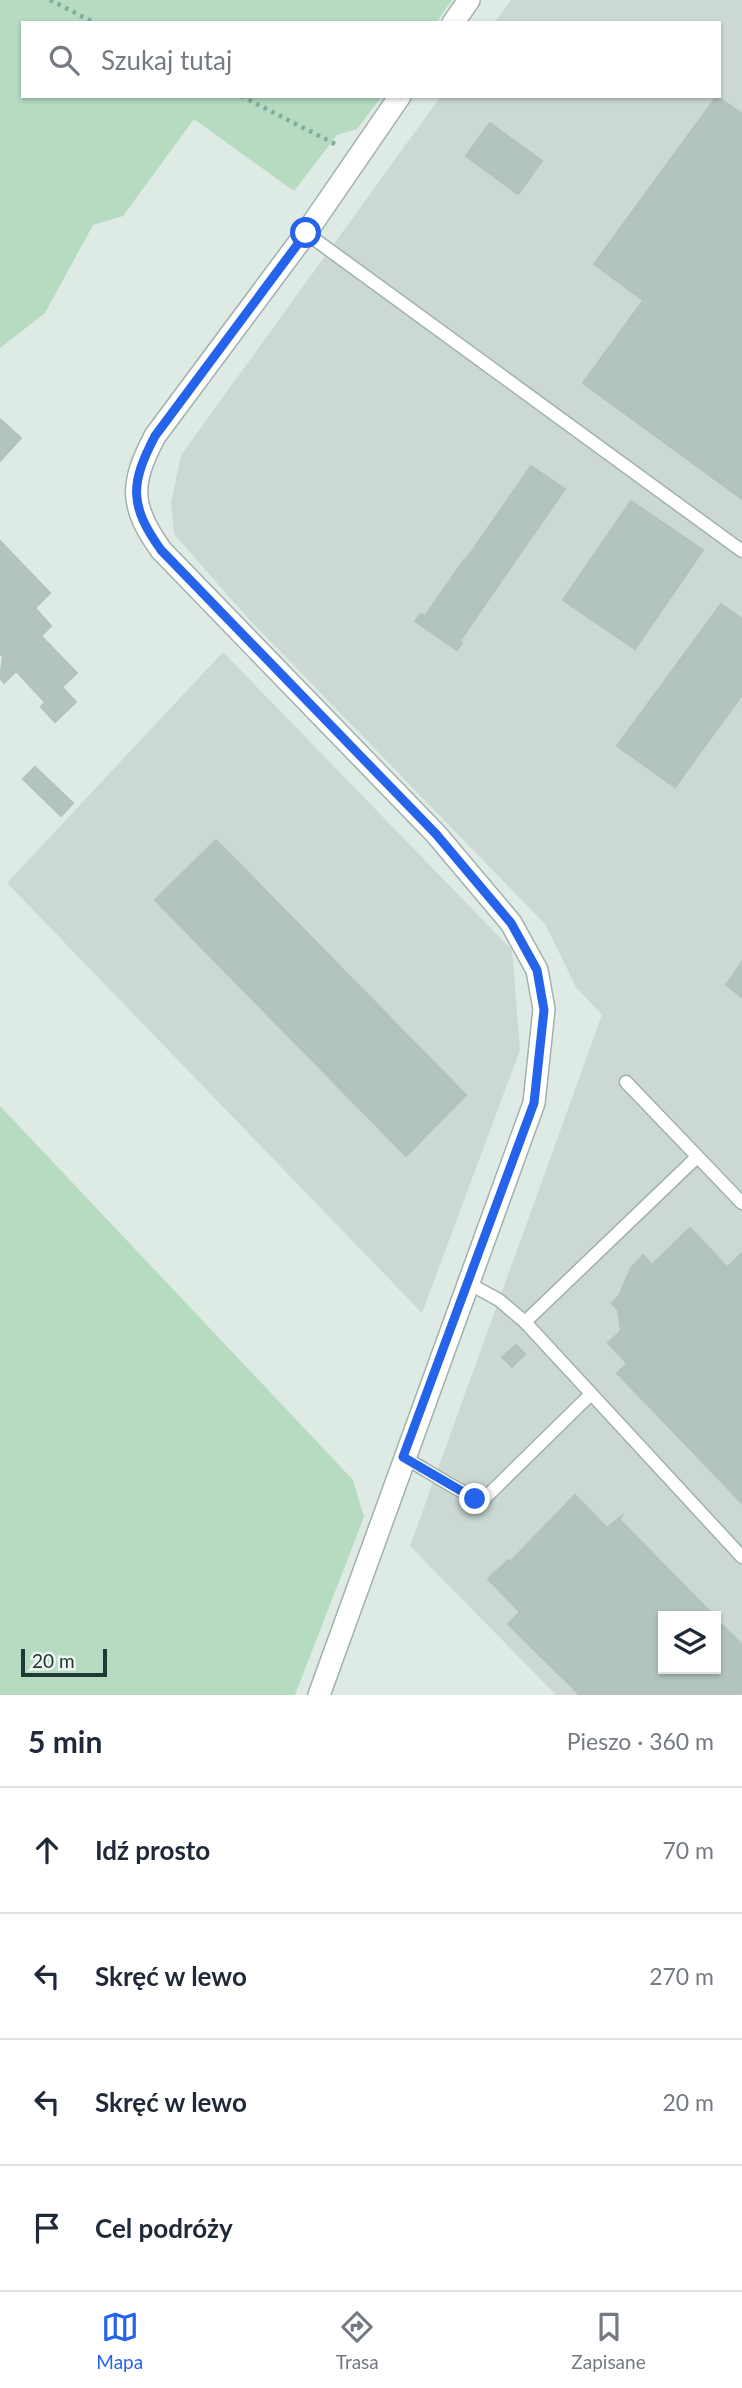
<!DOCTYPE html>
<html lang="pl">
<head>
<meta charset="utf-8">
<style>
	body { margin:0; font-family:Lato,sans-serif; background:#f6f6f7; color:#1f2937 }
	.controls { position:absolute; right:21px; bottom:21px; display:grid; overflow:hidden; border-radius:0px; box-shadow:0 2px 5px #0004 }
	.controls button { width:63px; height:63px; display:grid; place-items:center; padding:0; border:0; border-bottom:2px solid #e0e1e3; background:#fff; color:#1f2937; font:35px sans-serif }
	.scale { position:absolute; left:21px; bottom:18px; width:86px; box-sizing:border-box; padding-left:7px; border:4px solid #203932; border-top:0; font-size:19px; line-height:24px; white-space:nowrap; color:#203932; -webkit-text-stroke:5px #eef6f2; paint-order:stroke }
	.stop { position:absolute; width:21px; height:21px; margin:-16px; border:5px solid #2563eb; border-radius:50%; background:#fff }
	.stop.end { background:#2563eb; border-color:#fff; box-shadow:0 2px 7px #0008 }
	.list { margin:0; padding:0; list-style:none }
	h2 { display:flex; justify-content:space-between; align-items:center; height:91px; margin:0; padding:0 28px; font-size:30px }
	h2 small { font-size:23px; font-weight:400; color:#747a83 }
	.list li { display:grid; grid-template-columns:46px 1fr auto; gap:21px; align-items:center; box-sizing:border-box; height:126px; padding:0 28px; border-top:2px solid #e0e1e3 }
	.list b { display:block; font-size:26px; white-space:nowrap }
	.list em { font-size:23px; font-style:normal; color:#747a83 }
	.icon { flex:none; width:38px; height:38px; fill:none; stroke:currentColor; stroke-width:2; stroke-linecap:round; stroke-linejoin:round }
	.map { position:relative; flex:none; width:742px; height:1695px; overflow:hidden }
	.search { position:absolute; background:#fff; box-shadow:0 2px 5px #0004; left:21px; right:21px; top:21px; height:77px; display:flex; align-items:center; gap:18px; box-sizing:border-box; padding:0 24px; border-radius:0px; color:#747a83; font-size:26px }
	.sheet { height:595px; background:#fff }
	nav { display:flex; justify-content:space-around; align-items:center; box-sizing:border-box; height:98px; border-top:2px solid #e0e1e3; background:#fff; font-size:19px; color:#747a83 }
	nav a { display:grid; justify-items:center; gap:4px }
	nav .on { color:#2563eb }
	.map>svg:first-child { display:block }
	.built { fill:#ccd9d3; fill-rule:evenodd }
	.green { fill:#b6dbc0 }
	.building { fill:#b3c4bd; stroke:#b1c3bb; stroke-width:2 }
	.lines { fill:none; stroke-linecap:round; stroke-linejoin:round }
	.service-casing { stroke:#a1b1ab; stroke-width:15 }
	.tertiary-casing { stroke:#a1b1ab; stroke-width:24 }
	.path { stroke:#7ead9e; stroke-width:4.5; stroke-dasharray:3.5 5; stroke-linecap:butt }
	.service { stroke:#fff; stroke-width:12 }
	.tertiary { stroke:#fff; stroke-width:21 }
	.route { stroke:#2563eb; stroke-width:9 }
</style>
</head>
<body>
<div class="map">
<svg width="742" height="1695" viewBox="0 0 742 1695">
	<rect width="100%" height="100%" fill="#deeae4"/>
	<g class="built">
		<path d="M511,0H742V1695H556L410,1546L602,1015L576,987L545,924L247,617L174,534L171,503L181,455L441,96H719V23H494ZM663,1616H716V1669H663Z"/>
		<polygon points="223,652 512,950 520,1050 422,1313 7,883"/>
	</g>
	<g class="green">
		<polygon points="0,0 452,0 436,23 23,23 23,96 382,96 357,129 337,135 294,191 194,119 123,216 93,225 45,313 0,348"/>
		<polygon points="0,1106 353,1480 364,1517 295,1695 0,1695"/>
	</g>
	<g class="building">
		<polygon points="717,96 742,114 742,165 643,300 594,264"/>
		<polygon points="490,123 542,161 518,194 466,156"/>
		<polygon points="742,165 742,499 583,383"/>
		<polygon points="0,419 21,438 0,461"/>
		<polygon points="531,466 565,489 499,584 465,561"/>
		<polygon points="631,501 703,550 635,649 563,600"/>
		<polygon points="0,541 50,593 35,608 51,626 41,636 77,673 62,687 76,702 55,722 41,707 45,702 16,671 4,683 0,678 3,656 0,654"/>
		<polygon points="464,560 499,584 460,641 462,643 457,650 415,621 421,614 425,616"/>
		<polygon points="721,604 742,619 742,695 675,787 617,746"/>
		<polygon points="35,767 73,803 61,816 23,779"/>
		<polygon points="216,840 466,1095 406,1156 155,900"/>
		<polygon points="742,962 742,997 726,985"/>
		<polygon points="690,1228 727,1267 627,1363 608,1343 621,1331 618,1310 612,1303 619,1296 631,1268 643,1255 652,1265"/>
		<polygon points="742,1253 742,1503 617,1373"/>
		<polygon points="516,1345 525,1354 512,1367 502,1357"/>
		<polygon points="575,1495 607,1528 623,1515 619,1519 714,1616 663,1616 663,1669 716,1669 716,1619 742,1645 742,1695 580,1695 508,1624 520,1612 488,1579 508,1560 510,1562"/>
	</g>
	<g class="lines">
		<defs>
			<g id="service">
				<polyline points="306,233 742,551"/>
				<polyline points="626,1082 742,1203"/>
				<polyline points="468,1283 499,1300 525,1322 742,1557"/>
				<polyline points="525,1322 697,1157"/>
				<path d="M403,1457C421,1466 469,1499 483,1500L590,1395"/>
			</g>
			<g id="tertiary">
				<polyline points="453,23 469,0"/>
				<path d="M319,1695L534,1103L544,1009L537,970L511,923L436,834L161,550C129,505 130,484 155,436L306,233L400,96"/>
			</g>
		</defs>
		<use href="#service" class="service-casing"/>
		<use href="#tertiary" class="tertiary-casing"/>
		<g class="path">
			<polyline points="50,0 95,23"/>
			<polyline points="241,96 337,145"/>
		</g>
		<use href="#service" class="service"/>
		<use href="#tertiary" class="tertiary"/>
	</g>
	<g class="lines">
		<path class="route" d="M306,233L155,436C130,484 129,505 161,550L436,834L511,923L537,970L544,1010L534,1103L403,1457L475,1499"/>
	</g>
</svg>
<div class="controls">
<button><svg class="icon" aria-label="layers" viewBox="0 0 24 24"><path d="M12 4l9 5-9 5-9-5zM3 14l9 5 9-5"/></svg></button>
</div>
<div class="scale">20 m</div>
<div class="stop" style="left:306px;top:233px"></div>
<div class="stop end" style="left:475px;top:1499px"></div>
<div class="search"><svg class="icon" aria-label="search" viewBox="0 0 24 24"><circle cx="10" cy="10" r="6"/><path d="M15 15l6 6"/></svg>Szukaj tutaj</div>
</div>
<section class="sheet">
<h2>5 min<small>Pieszo · 360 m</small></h2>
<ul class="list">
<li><svg class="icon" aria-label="ahead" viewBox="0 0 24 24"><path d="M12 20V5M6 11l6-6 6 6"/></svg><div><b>Idź prosto</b></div><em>70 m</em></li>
<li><svg class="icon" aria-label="left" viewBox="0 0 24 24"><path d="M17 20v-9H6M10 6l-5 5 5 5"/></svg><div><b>Skręć w lewo</b></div><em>270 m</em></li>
<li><svg class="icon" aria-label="left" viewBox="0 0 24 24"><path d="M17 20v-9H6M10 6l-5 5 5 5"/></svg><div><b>Skręć w lewo</b></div><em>20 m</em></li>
<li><svg class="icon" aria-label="arrive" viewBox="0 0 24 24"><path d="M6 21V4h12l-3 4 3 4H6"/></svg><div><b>Cel podróży</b></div></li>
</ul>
</section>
<nav>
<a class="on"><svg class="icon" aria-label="map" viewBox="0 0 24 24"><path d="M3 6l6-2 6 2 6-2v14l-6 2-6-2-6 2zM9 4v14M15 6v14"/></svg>Mapa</a>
<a><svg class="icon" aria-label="directions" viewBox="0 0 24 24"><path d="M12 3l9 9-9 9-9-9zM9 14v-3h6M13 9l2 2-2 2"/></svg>Trasa</a>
<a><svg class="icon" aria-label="saved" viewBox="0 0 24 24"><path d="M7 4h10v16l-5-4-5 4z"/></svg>Zapisane</a>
</nav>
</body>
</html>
